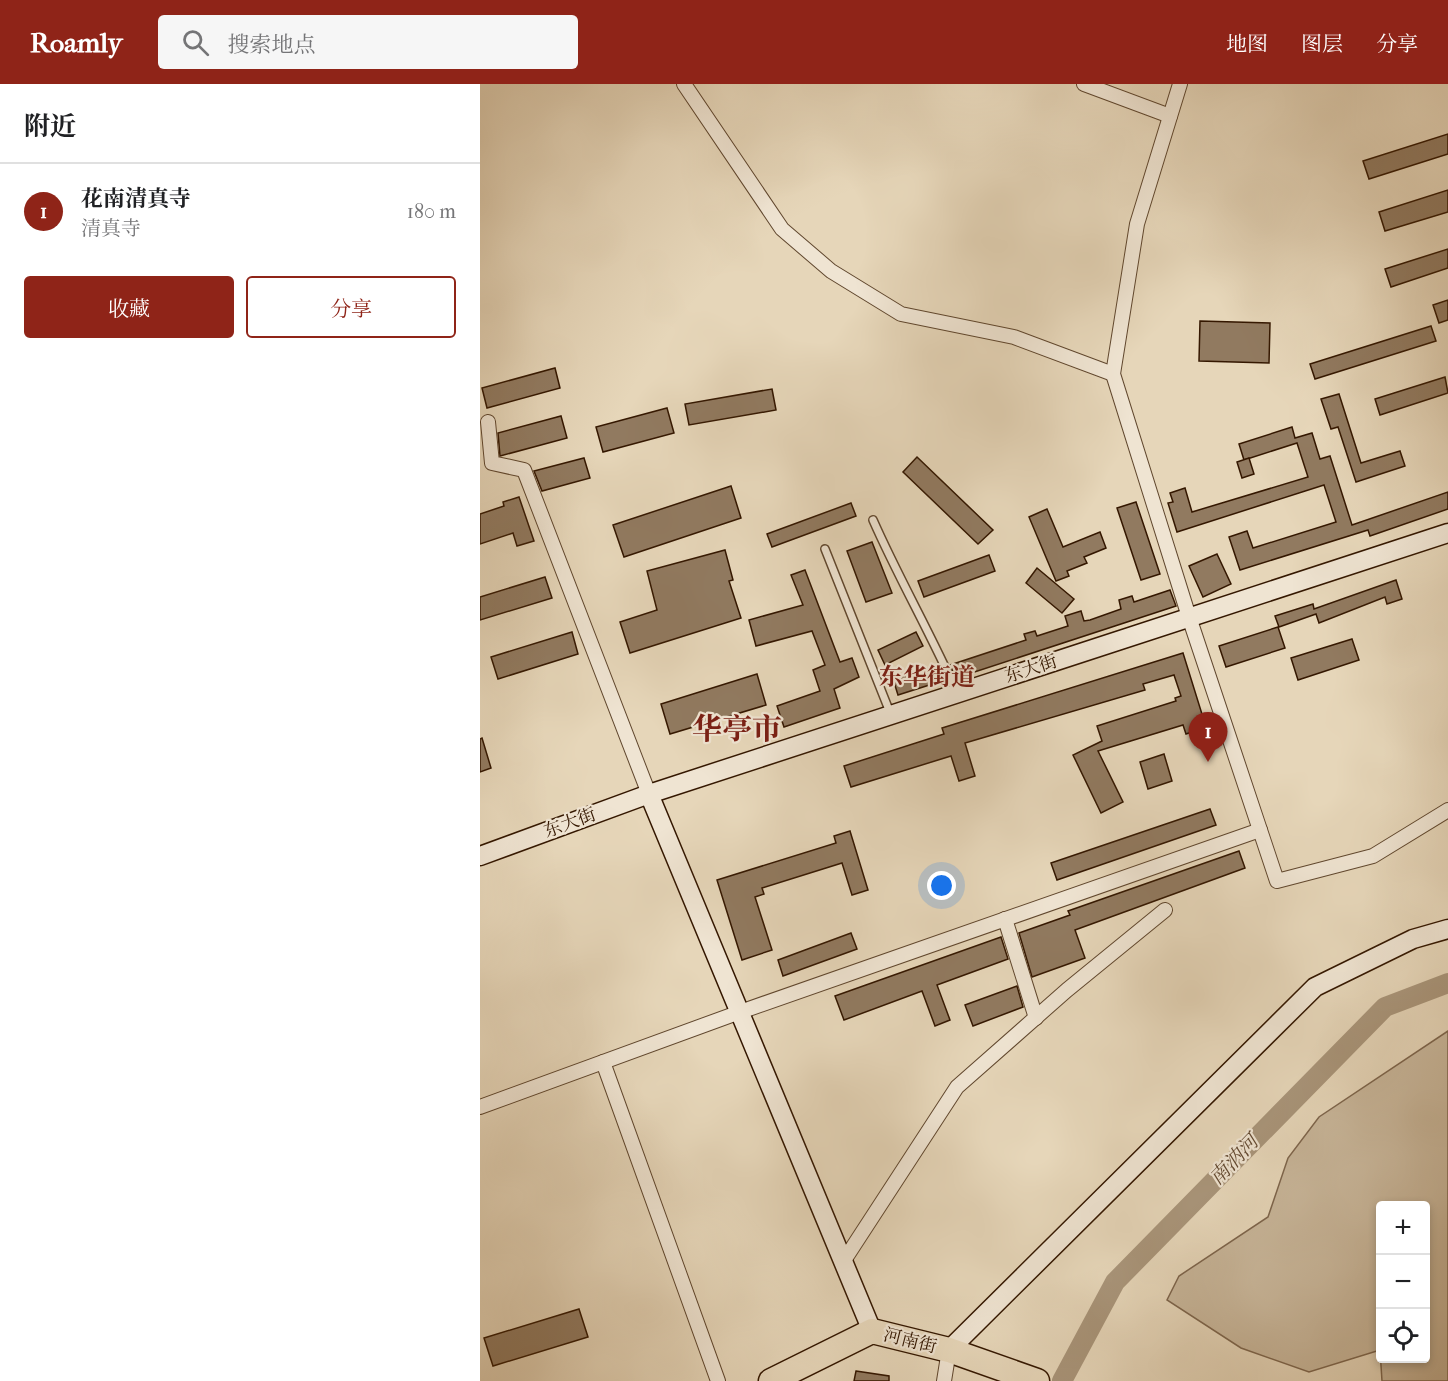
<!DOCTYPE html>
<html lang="zh">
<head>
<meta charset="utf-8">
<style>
	body { margin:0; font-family:"IM FELL French Canon","Noto Serif SC",serif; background:#f6f6f6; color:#202124 }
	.controls { position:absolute; right:18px; bottom:18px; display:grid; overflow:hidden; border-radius:6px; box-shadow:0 3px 9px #0003 }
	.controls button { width:54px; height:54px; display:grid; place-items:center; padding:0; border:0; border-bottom:2px solid #e0e0e0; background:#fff; color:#202124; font:30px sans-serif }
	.you { position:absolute; left:462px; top:802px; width:21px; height:21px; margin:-15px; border:4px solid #fff; border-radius:50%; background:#1a73e8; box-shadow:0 0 0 9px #1a73e833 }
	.badge { display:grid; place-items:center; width:39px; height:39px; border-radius:50%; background:#8f2418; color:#fff; font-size:20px; font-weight:700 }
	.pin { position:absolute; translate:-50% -50px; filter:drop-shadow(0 2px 3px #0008) }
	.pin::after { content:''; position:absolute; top:32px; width:21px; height:18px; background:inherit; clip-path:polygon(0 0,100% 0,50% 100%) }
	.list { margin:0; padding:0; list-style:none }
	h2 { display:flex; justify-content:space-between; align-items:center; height:78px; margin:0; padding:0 24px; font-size:26px }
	h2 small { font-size:20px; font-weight:400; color:#757577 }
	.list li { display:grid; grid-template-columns:39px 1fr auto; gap:18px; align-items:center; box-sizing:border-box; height:96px; padding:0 24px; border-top:2px solid #e0e0e0 }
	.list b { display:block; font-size:22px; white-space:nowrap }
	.list p { margin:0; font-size:20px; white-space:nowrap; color:#757577 }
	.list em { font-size:20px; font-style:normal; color:#757577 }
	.actions { display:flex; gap:12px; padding:18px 24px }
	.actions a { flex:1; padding:14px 0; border:2px solid #8f2418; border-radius:6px; text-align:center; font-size:21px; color:#8f2418 }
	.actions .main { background:#8f2418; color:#fff }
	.icon { flex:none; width:33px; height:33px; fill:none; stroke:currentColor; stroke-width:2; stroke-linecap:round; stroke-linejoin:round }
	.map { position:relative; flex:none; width:968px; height:1297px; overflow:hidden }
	header { display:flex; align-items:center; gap:36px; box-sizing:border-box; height:84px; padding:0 30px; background:#8f2418; color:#fff }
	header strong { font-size:28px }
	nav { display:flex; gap:33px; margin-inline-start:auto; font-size:21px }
	.search { width:420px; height:54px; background:#f6f6f6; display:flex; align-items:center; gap:15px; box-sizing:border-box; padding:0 21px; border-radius:6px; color:#757577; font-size:22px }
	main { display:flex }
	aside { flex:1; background:#fff }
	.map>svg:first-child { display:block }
	.green { fill:#c8b69a; stroke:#7e664d; stroke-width:1.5; fill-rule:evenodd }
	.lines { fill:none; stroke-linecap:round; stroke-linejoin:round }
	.river { stroke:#a9957a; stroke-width:20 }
	.building { fill:#917a60; stroke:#341700; stroke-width:1.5 }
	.lane-casing { stroke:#60472e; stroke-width:10 }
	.street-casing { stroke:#60472e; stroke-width:16 }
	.secondary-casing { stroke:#341700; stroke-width:21 }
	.highway-casing { stroke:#341700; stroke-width:27 }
	.lane { stroke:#efe4d2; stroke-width:7 }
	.street { stroke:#efe4d2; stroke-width:14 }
	.secondary { stroke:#efe4d2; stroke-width:18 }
	.highway { stroke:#e6d6b9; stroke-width:24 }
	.labels { text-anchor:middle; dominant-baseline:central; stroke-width:4.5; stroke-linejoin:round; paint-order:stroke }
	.street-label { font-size:18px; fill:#341700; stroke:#efe4d2 }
	.water-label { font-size:20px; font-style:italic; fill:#634931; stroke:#efe4d2 }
	.district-label { font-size:24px; font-weight:bold; fill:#7a1f14; stroke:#efe4d2 }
	.town-label { font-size:30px; font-weight:bold; fill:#7a1f14; stroke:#efe4d2 }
</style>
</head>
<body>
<header>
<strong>Roamly</strong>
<div class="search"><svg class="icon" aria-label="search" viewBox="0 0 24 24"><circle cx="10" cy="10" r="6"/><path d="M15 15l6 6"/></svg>搜索地点</div>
<nav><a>地图</a><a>图层</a><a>分享</a></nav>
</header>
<main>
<aside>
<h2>附近<small></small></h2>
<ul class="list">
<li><span class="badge">1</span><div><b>花南清真寺</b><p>清真寺</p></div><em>180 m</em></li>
</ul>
<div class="actions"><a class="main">收藏</a><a>分享</a></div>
</aside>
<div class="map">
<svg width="968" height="1297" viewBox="0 0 968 1297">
	<rect width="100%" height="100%" fill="#e6d6b9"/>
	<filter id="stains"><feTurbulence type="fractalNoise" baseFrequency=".00333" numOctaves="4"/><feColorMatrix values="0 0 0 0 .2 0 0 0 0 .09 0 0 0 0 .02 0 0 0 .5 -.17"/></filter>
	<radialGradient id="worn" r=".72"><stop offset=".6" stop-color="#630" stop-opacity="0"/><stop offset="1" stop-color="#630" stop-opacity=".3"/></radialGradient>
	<path class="green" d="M968,947V1297H902L900,1266L829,1288L761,1264L687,1216L699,1192L788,1133L808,1074L839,1033ZM900,1122H946V1274H900Z"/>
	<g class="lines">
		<polyline class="river" points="582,1297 635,1198 905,923 968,899"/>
	</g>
	<g class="building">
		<polygon points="968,50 968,70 889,95 883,77"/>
		<polygon points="968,106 968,128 905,147 899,128"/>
		<polygon points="968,165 968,184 911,203 905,185"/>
		<polygon points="968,216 968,236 959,239 953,221"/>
		<polygon points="720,237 790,239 789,279 719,277"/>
		<polygon points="951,242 956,257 835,295 830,280"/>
		<polygon points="75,284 80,304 7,324 2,304"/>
		<polygon points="965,293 968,309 900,331 895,315"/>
		<polygon points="292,305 296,326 209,341 205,320"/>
		<polygon points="859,310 881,379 920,367 925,382 876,398 858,343 851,345 841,315"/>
		<polygon points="187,324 194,349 123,368 116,343"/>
		<polygon points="81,332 87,354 20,372 18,349"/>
		<polygon points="812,343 815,354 832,349 840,375 850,372 872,441 968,408 968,425 890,452 888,446 760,486 749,453 767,447 773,464 856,438 844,401 697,448 688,419 693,418 690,409 705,404 712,428 828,393 817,359 764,376 759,360"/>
		<polygon points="437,373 513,446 498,460 423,388"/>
		<polygon points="104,374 110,394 62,407 54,387"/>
		<polygon points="769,374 774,390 762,394 757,378"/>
		<polygon points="251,402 261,434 144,473 133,441"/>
		<polygon points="39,413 54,457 37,462 33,449 0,460 0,430 24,422 23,418"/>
		<polygon points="656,418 680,490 661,496 637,424"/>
		<polygon points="371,419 376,432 292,463 287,450"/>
		<polygon points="567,425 583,463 620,448 626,464 604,473 607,479 587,487 589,492 576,497 549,433"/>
		<polygon points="392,458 412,509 386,518 367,467"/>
		<polygon points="245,466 253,496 249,497 261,534 150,569 140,538 177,526 167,487"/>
		<polygon points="737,470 751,500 723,513 709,482"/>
		<polygon points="509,471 515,487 444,513 438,497"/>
		<polygon points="557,484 594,515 582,529 546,499"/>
		<polygon points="325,486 360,578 372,574 379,593 354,605 360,624 304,643 297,622 340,607 333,586 345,581 332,547 276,562 269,536 323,521 311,491"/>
		<polygon points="65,493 72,514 0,536 0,513"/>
		<polygon points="916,496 922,515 907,520 905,513 839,539 836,530 799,543 795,532 833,520 834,525"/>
		<polygon points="690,506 696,522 476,594 470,581 546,556 544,550 555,547 557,552 588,542 585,532 601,527 604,537 610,536 641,525 639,516 652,512 654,518"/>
		<polygon points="798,543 805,564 746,583 739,562"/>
		<polygon points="92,548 98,570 18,595 11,573"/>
		<polygon points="436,548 443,562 405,581 398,566"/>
		<polygon points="872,555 879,576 818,596 811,574"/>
		<polygon points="703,569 726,643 706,650 703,641 618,667 643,718 621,729 593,671 622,657 617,642 696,617 695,614 701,612 694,591 663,600 665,606 485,659 495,692 479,697 471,672 371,703 364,682 464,650 462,644"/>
		<polygon points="458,581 465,596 418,611 413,595"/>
		<polygon points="277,590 286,621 190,650 181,620"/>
		<polygon points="2,654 11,684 0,688 0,655"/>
		<polygon points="684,670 692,697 668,705 660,678"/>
		<polygon points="730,725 736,741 577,796 571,779"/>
		<polygon points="370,747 388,806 372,811 362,779 282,804 284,810 275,813 292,866 262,876 237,796 356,759 354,752"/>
		<polygon points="759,767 765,784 595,846 605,874 552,893 539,849 590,831 588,827"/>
		<polygon points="371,849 377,865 303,892 298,876"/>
		<polygon points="521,853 528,875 457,901 470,936 455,942 442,907 364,936 355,912"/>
		<polygon points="537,902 543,923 493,942 485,921"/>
		<polygon points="99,1225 108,1253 13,1282 4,1254"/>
		<polygon points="376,1287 409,1292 409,1297 374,1297"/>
	</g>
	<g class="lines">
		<defs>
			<g id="lane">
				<path d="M393,436C419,495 451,550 477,609"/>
				<polyline points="345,465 411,631"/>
			</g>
			<g id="street">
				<polyline points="204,0 302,145 351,187 421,230 534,253 633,290"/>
				<polyline points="604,0 690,32"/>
				<polyline points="700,0 657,140 633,290 709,533 797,797 893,772 968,726"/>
				<polyline points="8,338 12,379 44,386 169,710"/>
				<polyline points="525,835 556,934"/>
				<polyline points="123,978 238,1297"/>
				<polyline points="0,1023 260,928 780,746"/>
				<polyline points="363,1178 477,1003 587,906 685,826"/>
				<polyline points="464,1297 469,1266"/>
			</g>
			<g id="secondary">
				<polyline points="169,710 392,1247"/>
				<polyline points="0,772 169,710 968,449"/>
				<polyline points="469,1266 835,903 933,855 968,845"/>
			</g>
			<polyline id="highway" points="291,1297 392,1247 469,1266 557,1297"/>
		</defs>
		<use href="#lane" class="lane-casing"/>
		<use href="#street" class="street-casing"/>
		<use href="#secondary" class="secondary-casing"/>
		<use href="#highway" class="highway-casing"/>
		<use href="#lane" class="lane"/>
		<use href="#street" class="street"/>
		<use href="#secondary" class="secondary"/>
		<use href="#highway" class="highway"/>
	</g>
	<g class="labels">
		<g class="street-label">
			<text transform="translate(551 585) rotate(-18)">东大街</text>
			<text transform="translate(90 739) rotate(-20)">东大街</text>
			<text transform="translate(430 1257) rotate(14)">河南街</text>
		</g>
		<g class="water-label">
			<text transform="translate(754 1076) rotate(-46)">南汭河</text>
		</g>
		<g class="district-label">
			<text x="447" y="593">东华街道</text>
		</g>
		<g class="town-label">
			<text x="257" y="645">华亭市</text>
		</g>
	</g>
	<rect width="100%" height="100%" filter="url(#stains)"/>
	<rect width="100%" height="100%" fill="url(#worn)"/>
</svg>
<div class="controls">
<button>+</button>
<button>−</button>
<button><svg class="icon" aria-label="locate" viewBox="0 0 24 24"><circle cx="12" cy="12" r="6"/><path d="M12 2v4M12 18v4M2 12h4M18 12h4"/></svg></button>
</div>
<div class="you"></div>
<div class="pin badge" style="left:728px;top:678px">1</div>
</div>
</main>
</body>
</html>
